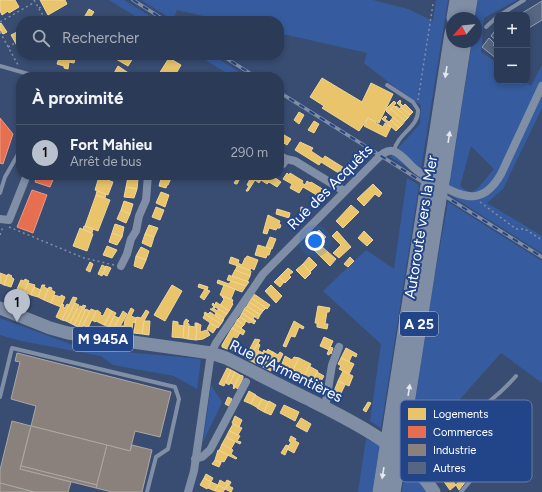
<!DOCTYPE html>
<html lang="fr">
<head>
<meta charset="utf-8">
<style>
	body { margin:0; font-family:Figtree,sans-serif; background:#33415c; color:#f1f3f6 }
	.controls { position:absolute; right:12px; top:12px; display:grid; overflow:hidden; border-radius:8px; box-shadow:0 2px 6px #0003 }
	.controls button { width:36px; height:36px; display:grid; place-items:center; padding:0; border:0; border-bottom:1px solid #47546c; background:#2b3a56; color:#f1f3f6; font:20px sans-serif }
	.compass { position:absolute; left:446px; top:12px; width:36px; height:36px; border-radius:50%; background:#2b3a56; box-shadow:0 2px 6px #0003; rotate:242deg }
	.you { position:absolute; left:315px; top:241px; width:14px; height:14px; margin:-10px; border:3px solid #fff; border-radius:50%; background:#1a73e8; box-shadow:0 0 0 6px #1a73e833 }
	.badge { display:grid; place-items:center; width:26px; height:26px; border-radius:50%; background:#bac1ce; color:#111; font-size:13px; font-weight:700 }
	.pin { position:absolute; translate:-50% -33px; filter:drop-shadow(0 1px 2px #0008) }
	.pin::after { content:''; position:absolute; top:21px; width:14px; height:12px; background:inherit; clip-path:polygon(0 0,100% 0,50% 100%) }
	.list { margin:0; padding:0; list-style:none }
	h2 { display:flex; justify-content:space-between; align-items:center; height:52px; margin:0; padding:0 16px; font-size:17px }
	h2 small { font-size:13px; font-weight:400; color:#a6adb9 }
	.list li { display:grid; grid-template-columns:26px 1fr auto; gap:12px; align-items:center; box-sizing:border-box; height:56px; padding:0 16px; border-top:1px solid #47546c }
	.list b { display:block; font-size:15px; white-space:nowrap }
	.list p { margin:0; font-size:13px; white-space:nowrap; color:#a6adb9 }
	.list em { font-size:13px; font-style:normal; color:#a6adb9 }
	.icon { flex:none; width:22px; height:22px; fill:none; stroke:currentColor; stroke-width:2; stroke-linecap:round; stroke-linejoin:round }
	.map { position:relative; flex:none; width:542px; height:492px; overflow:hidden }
	.search { position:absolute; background:#2b3a56; box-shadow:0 2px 6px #0003; left:16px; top:16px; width:268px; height:44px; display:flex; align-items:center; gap:10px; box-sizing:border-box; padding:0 14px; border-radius:16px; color:#a6adb9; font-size:15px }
	.panel { position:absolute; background:#2b3a56; box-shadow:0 2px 6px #0003; left:16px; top:72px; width:268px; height:108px; border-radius:16px }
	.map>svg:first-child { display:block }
	.green { fill:#365c9f; fill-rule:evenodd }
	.homes { fill:#e9c46a; stroke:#f0d697 }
	.shops { fill:#e76f51; stroke:#ee9a85 }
	.industry { fill:#8a817c; stroke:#ada7a3 }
	.building { fill:#556582; stroke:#94a0b5 }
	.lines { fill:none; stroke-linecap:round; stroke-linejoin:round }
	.path { stroke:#808ea6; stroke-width:1.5; stroke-dasharray:2 3; stroke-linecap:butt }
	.lane { stroke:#808ea6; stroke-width:4 }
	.street { stroke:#808ea6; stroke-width:8 }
	.primary { stroke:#7f8da5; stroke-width:13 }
	.highway { stroke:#808ea5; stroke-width:15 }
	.rail-casing { stroke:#808ea5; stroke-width:3.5 }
	.rail { stroke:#224589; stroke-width:2; stroke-dasharray:6; stroke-linecap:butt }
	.highway-bridge { stroke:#808ea5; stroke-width:15 }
	.oneway { fill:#e6e8ed }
	.labels { text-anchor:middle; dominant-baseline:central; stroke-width:4; stroke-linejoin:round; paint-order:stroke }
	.shield { fill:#224589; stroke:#bdc7dc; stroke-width:1 }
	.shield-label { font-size:14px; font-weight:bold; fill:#fff }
	.street-label { font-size:15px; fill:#fff; stroke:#224589 }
	.key { fill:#224589; stroke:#647dac; stroke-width:1 }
	.key-label { font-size:11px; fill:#fff }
</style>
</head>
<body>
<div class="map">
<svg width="542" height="492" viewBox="0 0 542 492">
	<rect width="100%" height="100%" fill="#394d72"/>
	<g class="green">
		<polygon points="109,0 124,0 158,21 143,21"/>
		<polygon points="141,0 373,0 408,9 433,21 436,0 448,0 420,175 390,157 420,124 421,105 396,88 364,63 367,53 279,33 279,21 226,21 177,10 173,20"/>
		<path d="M478,0H517L484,18L481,52L497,63V81H524L531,86L542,65V108L503,189L487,203L542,236V253L448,194L472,42H476L475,18ZM471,146L494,169L478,188L470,193L460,186Z"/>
		<polygon points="197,55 212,55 238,71 233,77"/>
		<polygon points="407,178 419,185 381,428 370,421 381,344 323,291 366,250 394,269"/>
		<polygon points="448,202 542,261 542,383 501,353 413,452 408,449 431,297"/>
		<polygon points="0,318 81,348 201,359 197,389 174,376 113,365 101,356 21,341 0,335"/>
		<polygon points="211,385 222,402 203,442"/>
		<polygon points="366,439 380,445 372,492 358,492"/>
		<polygon points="406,467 429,492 402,492"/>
	</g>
	<g class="homes">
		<polygon points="0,0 15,0 19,7 9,13 8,11 2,15 0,11"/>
		<polygon points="40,0 65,0 67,4 48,15"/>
		<polygon points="89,9 94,12 88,21 82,21"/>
		<polygon points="1,23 7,32 3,34 0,30 0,24"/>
		<polygon points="21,30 21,51 20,51 11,35"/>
		<polygon points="60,55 76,55 74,63 69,62 68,69 64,68 64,66 57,64"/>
		<polygon points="119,55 135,55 128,66 116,59"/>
		<polygon points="169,58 181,65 174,77 157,77"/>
		<polygon points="118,66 130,74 128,77 112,77"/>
		<polygon points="322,78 362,102 371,83 393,94 379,123 368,118 359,131 322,108 324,106 310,97"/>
		<polygon points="400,100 401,102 400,103 403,106 405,104 413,112 410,115 397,103"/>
		<polygon points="394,101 396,103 388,113 386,111 387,108"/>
		<polygon points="394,106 408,118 405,121 391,109"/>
		<polygon points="396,106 400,109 401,107 410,115 408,118 395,107"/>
		<polygon points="391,109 405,121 402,125 388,113"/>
		<polygon points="299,112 304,115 299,124 294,120"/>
		<polygon points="385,116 387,117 385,119 389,122 391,120 399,128 396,131 382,119"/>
		<polygon points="393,117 402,125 399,128 391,120"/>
		<polygon points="368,118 383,127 385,123 391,127 386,137 364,126"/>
		<polygon points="314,121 319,124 314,133 308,130"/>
		<polygon points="279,132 291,139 287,145 279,140"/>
		<polygon points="300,142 313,148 311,151 323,159 325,156 349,171 345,177 321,162 319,165 295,150"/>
		<polygon points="287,173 289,175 290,173 303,181 302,183 305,185 307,181 310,183 311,182 324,190 323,191 325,193 322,198 303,187 299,193 290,188 292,184 283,179"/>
		<polygon points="162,175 172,176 168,185 167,185 166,188 159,186"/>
		<polygon points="237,175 243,175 242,177 241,176 237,184 236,184 234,183 238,177 236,176"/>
		<polygon points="245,175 271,175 281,182 277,187 269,182 267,184 261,180 259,183 255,180 248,191 246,191 249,186 247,185 251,177"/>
		<polygon points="99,177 113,182 108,195 95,190"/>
		<polygon points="128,177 138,179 137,189 126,187"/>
		<polygon points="373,184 382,193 379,197 375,194 364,206 357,199"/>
		<polygon points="126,187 137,189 134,198 124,197"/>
		<polygon points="97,191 106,194 105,198 96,195"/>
		<polygon points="161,192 169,195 165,207 156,203"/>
		<polygon points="96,195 110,200 98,231 85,226"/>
		<polygon points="124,201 133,204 130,214 121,210"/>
		<polygon points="351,205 359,212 343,228 336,221"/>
		<polygon points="156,207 164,210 160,220 152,217"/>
		<polygon points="301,207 310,209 308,217 300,215"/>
		<polygon points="277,209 290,213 289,218 276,214"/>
		<polygon points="121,210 130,214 126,223 117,219"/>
		<polygon points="268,215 280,221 279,224 281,225 280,228 277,228 276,230 269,228 267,234 263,233"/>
		<polygon points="115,224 124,227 122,237 112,233"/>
		<polygon points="149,225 158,228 154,237 145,234"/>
		<polygon points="84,226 93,229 92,233 83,230"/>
		<polygon points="80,228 93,234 87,251 73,246"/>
		<polygon points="319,230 326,237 322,241 323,242 320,245 336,259 330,266 311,247 314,245 309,240"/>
		<polygon points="337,231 351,247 339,258 333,253 341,245 332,236"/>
		<polygon points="364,231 373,240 367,246 358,238"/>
		<polygon points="112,233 122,237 117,245 109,242"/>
		<polygon points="145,234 154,237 151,247 142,243"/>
		<polygon points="270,237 276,239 272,249 266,247"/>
		<polygon points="258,245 271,249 269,255 267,255 266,258 255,255"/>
		<polygon points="107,246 117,250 112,258 103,255"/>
		<polygon points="141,247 149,251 146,260 136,256"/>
		<polygon points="136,256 146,260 142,269 134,266"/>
		<polygon points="247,256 258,260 254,270 251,268 250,270 229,263 231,257 239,260 238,263 242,265 245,258 246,258"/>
		<polygon points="309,257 317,265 310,272 303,264"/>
		<polygon points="350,257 354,261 348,267 344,264"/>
		<polygon points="90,262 93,264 90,272 86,270"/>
		<polygon points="303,264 311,273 305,279 296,270"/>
		<polygon points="102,265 106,267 102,276 98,274"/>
		<polygon points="106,266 111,268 107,276 103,274"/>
		<polygon points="237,266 251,271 250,276 235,271"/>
		<polygon points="288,268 293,272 289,275 291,277 285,283 279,277"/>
		<polygon points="235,270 250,276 247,282 232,276"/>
		<polygon points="0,273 8,276 4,285 0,283"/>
		<polygon points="8,274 12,276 11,277 14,279 11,287 4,285"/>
		<polygon points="229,275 231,276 249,282 246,286 231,281 227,280"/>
		<polygon points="279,277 284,282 280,287 274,282"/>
		<polygon points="25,279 29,281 24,292 17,289 21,280 24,281"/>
		<polygon points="218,280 229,284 231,281 246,286 242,292 217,283"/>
		<polygon points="28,283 35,285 31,295 24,292"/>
		<polygon points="199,284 208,287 207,290 198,287"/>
		<polygon points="42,285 45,285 44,287 48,289 44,300 38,297"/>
		<polygon points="172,285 182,291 165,321 154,315"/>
		<polygon points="224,285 235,289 231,299 220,295"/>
		<polygon points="271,285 282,296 276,303 265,291"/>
		<polygon points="34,287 41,290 38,297 31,295"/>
		<polygon points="49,287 52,288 51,290 55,292 51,303 44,300"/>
		<polygon points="205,289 210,291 204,300 200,297"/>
		<polygon points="254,294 270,305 267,309 251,298"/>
		<polygon points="54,295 61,297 61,295 65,297 61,307 51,303"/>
		<polygon points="222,296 233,300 232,303 233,304 229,311 219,305 221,304 224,299 222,297"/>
		<polygon points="73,297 77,298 66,321 62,320"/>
		<polygon points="251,298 266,308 263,311 249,302"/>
		<polygon points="216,302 229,311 227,314 212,305 213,303 215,305"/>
		<polygon points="249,302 263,311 260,315 247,306"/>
		<polygon points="75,303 79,305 70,323 66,321"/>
		<polygon points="62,304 64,305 63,307 65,308 67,304 69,305 62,320 56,317"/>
		<polygon points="83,305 86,306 84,309 86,310 78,327 74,325"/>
		<polygon points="80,306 83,307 74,325 70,323 77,309 78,309"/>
		<polygon points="214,306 215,307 214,309 218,311 218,309 227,314 224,318 210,309 212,309"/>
		<polygon points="247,306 260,315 258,319 244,309"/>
		<polygon points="318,306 330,308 329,312 327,312 325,324 328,324 327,329 317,327 317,323 315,323"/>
		<polygon points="107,308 112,311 104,325 96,321 95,322 92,320 97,310 101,313 100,315 103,316"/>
		<polygon points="131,308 134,310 131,316 136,318 135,323 133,322 132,329 124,328 123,332 120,332 121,326 124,326 125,320"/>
		<polygon points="86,309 90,311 82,328 78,327"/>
		<polygon points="91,309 96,311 88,328 83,325"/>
		<polygon points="244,309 255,316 253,319 256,321 255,322 242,313"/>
		<polygon points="146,310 149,312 144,321 142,334 134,333 136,318 137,317 141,318"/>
		<polygon points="112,311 116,313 109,327 104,325"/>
		<polygon points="123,311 127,314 117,332 113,329"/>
		<polygon points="205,312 208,314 210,312 223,321 221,324 204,314"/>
		<polygon points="216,313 224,318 223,321 215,315"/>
		<polygon points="242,313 255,322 254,324 251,322 249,323 240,317"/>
		<polygon points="205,314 221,324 218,328 203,318"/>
		<polygon points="114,316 119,318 113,329 109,327"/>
		<polygon points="240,317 246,321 244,325 237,320"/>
		<polygon points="186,319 189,321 187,323 189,324 188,339 183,338 184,322"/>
		<polygon points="237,320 244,325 241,328 235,324"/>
		<polygon points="144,321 150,321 149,335 142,334"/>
		<polygon points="173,321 178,322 178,325 184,326 183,338 172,337"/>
		<polygon points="294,321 304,327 303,329 299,327 295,337 291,336 286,347 283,346"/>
		<polygon points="195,323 197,323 196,340 188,339 189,326 195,327"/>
		<polygon points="197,323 201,325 200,332 207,330 210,335 203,339 196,340"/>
		<polygon points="210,323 217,327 213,333 207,329"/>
		<polygon points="235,324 245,331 243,335 232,328"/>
		<polygon points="232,328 240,333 237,338 235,337 234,339 239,341 232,351 222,347 222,345"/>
		<polygon points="324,337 333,341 329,350 320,346"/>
		<polygon points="255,339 260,340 249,360 245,358"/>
		<polygon points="258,343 260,345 258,350 259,351 253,362 249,360"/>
		<polygon points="330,347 333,348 331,354 330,353 329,355 327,354"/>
		<polygon points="346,348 357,354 356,357 352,355 349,362 341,358"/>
		<polygon points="268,349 269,350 261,366 257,364 264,350 266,352"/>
		<polygon points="269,350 273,352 265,368 261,366"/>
		<polygon points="259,351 263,353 257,364 253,362"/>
		<polygon points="273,352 278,355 280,352 283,354 279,362 275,361 271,371 265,368"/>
		<polygon points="285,356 292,360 294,357 299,358 293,370 282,364"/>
		<polygon points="299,358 311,364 305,375 293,370"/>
		<polygon points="341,358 354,364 349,374 339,369 341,366 338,364"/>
		<polygon points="309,366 318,371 313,380 305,375"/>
		<polygon points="227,368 231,370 224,386 219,384"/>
		<polygon points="231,370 235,372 229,385 226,383"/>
		<polygon points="343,371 353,376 349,386 338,381"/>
		<polygon points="235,372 240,375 234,387 233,384 230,383"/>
		<polygon points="317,372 324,376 320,383 313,380"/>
		<polygon points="240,375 243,376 243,378 238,389 235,387 234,389 233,388"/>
		<polygon points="338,381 345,385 339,397 333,394"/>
		<polygon points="249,391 256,395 251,404 244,401"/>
		<polygon points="255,395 262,399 258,408 251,404"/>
		<polygon points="228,397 232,399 229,406 225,404"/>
		<polygon points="262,399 269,402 264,412 257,408"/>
		<polygon points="269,401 276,405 271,415 264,412"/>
		<polygon points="368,402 371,403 366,412 363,410"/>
		<polygon points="284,405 299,412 295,421 280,413"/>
		<polygon points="235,416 242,420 239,427 232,423"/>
		<polygon points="301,418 311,424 307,432 296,426"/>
		<polygon points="233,424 242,428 238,435 229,431"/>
		<polygon points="229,431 240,436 237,441 241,442 240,444 226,437"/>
		<polygon points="291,436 296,439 295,441 299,443 294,453 287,449 291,442 289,441"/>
		<polygon points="226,437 235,442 231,449 222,444"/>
		<polygon points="222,444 233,450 231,454 237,458 236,459 219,451"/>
		<polygon points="286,445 289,446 285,455 281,453"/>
		<polygon points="218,450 228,455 224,462 221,461 221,463 215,460"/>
		<polygon points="215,460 221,463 219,467 212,464"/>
		<polygon points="446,472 456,485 450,490 440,476"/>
		<polygon points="206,474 213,478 211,482 204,478"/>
		<polygon points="462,477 466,481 459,490 456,485"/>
		<polygon points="204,478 211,482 207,489 200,485"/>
		<polygon points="220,480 225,483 227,480 229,481 225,489 218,485"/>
		<polygon points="229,481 231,482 229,486 233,488 231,492 225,489"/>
		<polygon points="211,482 218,485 215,491 208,488"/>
		<polygon points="218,485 225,489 223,492 215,491"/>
	</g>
	<g class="shops">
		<polygon points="0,118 13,134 3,164 0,163"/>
		<polygon points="37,175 55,175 50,187 35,182"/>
		<polygon points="32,190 47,195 33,233 17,227"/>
	</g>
	<g class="industry">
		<polygon points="17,353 171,392 160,437 135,431 130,451 31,426 36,406 11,399 20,362 15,361"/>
		<polygon points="12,421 31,426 20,469 71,482 68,492 34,492 0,483 0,470"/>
		<polygon points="31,426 107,445 97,485 21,466"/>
		<polygon points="107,445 130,451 132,445 152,450 142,492 112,492 96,488"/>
		<polygon points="21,466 97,485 96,488 20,469"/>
		<polygon points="0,483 34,492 0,492"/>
	</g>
	<g class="building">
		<polygon points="542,1 542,20 527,29 527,15 519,15"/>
		<polygon points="497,28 497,41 491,36"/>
		<polygon points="489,38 494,43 493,45 497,48 497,59 482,47"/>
	</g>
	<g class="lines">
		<g class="path">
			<polyline points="34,0 45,19 72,17 78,21"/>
			<polyline points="39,8 43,6"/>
			<polyline points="0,22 35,2"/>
			<polyline points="0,32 18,65"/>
			<polyline points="8,47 15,43"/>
			<polyline points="418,100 433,4"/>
			<polyline points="480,202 516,229 525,229 542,240"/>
			<polyline points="9,227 84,258 114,265"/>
			<polyline points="0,235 3,227"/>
		</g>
		<g class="lane">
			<polyline points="500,15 524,0"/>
			<polyline points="486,27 497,17"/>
			<polyline points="0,66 39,77"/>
			<path d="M387,85L413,102L418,110C419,127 397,134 394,151"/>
			<polyline points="0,193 5,177 21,149"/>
			<polyline points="0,397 12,348 175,387 179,399 168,449 156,457 147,492"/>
			<path d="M413,462C444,429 486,411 516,376"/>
			<polyline points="461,492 501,444"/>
		</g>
		<g class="street">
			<polyline points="279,155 286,159 283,164 279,165"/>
			<polyline points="286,159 295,161 344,191"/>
			<polyline points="0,219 9,220 27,175"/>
			<polyline points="121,266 127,254 131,239 136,231 139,216 146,200 148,175"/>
			<polyline points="325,408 332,365 339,347"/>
			<polyline points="195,459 202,457 210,450 246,382"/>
			<path d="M188,492L194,471L211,353L216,343L263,274L375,161C380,156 386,149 393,151C401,153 409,164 415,169C422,175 431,179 439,184C465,200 484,204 501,174L542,86"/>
		</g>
		<path class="primary" d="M0,308L50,328L68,333L190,350L211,353L226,358C254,372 281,386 308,399C354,422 406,447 434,492"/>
		<g class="highway">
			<polyline points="454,18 457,0"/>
			<polyline points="467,18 470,0"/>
			<polyline points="431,169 452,33"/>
			<polyline points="443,176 464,42"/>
			<polyline points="389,434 426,197"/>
			<polyline points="401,442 438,205"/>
			<polyline points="380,492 386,454"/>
			<polyline points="393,492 398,463"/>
		</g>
		<defs>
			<g id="rail">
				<polyline points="133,0 166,21"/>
				<polyline points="221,55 256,77"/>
				<polyline points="279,92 542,257"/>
			</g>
		</defs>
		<use href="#rail" class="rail-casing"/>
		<use href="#rail" class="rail"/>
		<g class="highway-bridge">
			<polyline points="426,197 431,169"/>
			<polyline points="438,205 443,176"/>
			<polyline points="386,454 389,434"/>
			<polyline points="398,463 401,442"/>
		</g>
	</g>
	<defs><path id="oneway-solid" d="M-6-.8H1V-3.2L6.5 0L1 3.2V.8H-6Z"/></defs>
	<g class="oneway">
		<use href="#oneway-solid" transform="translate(446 72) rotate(99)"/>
		<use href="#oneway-solid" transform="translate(449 137) rotate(-81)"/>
		<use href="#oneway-solid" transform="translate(409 390) rotate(-81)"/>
		<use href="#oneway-solid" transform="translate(383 473) rotate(99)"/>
	</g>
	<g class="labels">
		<g class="shield">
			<rect x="400" y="312" width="38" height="24" rx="3"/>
			<rect x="73" y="327" width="60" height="24" rx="3"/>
		</g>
		<g class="shield-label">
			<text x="419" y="324">A 25</text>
			<text x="103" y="339">M 945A</text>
		</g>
		<g class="street-label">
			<text transform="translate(330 187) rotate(-45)">Rue des Acquêts</text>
			<text transform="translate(421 227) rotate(-81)">Autoroute vers la Mer</text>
			<text transform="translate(286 371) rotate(26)">Rue d'Armentières</text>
		</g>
	</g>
	<rect x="400" y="400" width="132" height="82" rx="6" class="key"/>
	<rect x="408" y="408" width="18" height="12" fill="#e9c46a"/>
	<rect x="408" y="426" width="18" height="12" fill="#e76f51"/>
	<rect x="408" y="444" width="18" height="12" fill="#8a817c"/>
	<rect x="408" y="462" width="18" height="12" fill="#556582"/>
	<g class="key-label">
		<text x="433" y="418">Logements</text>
		<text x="433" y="436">Commerces</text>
		<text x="433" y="454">Industrie</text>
		<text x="433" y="472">Autres</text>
	</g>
</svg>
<div class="controls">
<button>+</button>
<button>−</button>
</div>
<svg class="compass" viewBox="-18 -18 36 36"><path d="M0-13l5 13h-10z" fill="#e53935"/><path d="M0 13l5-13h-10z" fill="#a6adb9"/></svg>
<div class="you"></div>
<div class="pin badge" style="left:17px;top:322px">1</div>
<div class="search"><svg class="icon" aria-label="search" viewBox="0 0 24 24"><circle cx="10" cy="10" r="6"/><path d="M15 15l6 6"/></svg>Rechercher</div>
<section class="panel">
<h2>À proximité<small></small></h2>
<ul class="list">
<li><span class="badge">1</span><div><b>Fort Mahieu</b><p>Arrêt de bus</p></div><em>290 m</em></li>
</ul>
</section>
</div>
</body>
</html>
